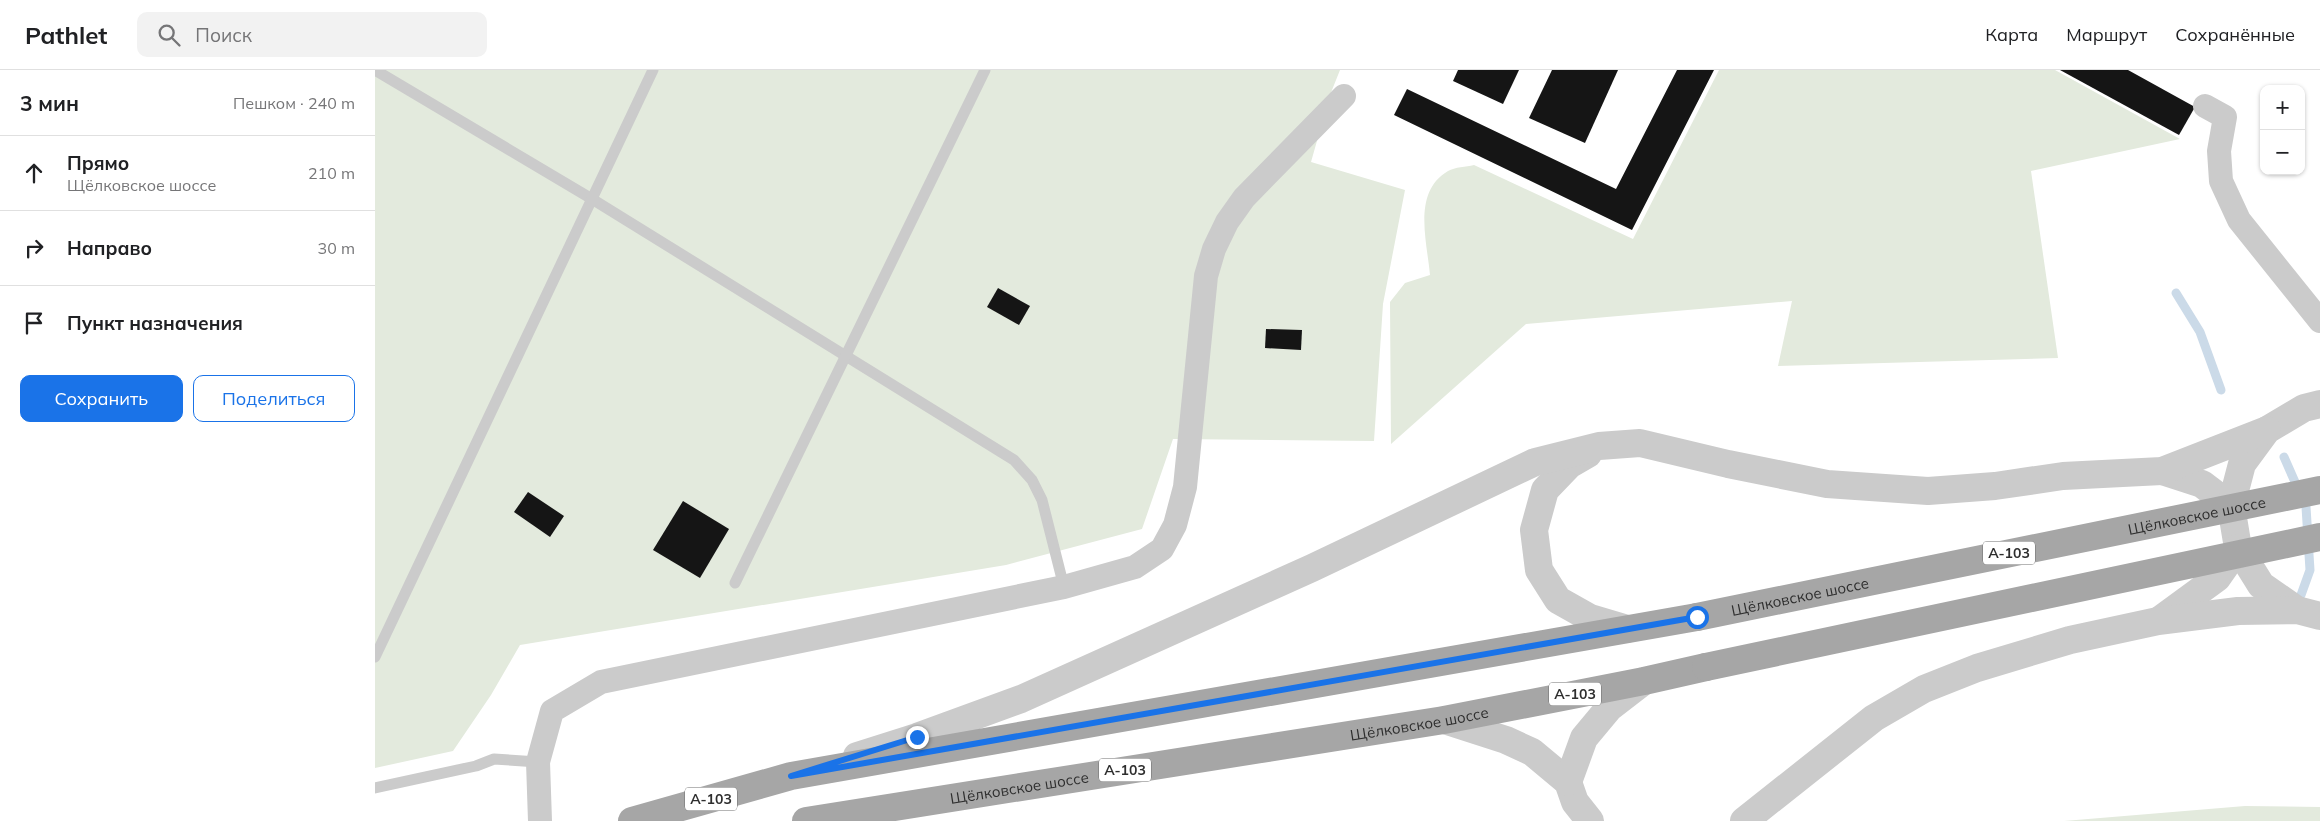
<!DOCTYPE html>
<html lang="ru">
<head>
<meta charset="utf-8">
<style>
	body { margin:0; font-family:Mulish,sans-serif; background:#f2f2f2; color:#202124 }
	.controls { position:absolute; right:15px; top:15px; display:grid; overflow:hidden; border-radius:10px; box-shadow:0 1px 4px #0004 }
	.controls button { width:45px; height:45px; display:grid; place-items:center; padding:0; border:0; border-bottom:1px solid #e0e0e0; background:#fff; color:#202124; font:25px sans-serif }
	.stop { position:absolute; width:15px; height:15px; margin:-11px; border:4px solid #1a73e8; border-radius:50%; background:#fff }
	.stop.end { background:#1a73e8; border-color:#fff; box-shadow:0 1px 5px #0008 }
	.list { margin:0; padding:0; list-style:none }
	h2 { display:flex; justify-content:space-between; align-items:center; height:65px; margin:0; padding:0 20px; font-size:21px }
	h2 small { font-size:16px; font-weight:400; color:#757577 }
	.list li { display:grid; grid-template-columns:32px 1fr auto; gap:15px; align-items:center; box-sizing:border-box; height:75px; padding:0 20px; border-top:1px solid #e0e0e0 }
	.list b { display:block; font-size:19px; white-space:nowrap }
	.list p { margin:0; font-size:16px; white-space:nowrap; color:#757577 }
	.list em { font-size:16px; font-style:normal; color:#757577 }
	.actions { display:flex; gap:10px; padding:15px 20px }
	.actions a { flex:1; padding:11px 0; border:1px solid #1a73e8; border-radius:10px; text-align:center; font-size:18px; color:#1a73e8 }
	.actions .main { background:#1a73e8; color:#fff }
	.icon { flex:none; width:28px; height:28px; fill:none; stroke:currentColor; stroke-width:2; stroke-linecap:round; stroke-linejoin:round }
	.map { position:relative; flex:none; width:1945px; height:751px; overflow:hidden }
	header { display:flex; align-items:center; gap:30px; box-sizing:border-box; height:70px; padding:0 25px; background:#fff; border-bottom:1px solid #e0e0e0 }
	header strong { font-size:24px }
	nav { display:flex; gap:28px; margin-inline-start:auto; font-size:18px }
	.search { width:350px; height:45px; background:#f2f2f2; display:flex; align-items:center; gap:12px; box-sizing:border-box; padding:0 18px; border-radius:10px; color:#757577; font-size:19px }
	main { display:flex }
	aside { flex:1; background:#fff }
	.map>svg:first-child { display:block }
	.green { fill:#e3eadd }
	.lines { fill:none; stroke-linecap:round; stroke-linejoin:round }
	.stream { stroke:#cbdae8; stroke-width:9 }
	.building { fill:#151515 }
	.service { stroke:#cbcbcb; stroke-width:11 }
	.minor { stroke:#cbcbcb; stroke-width:24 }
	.tertiary { stroke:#cbcbcb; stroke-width:28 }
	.primary { stroke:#a6a6a6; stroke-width:28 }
	.primary-bridge { stroke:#a6a6a6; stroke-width:28 }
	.route { stroke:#1a73e8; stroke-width:6 }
	.labels { text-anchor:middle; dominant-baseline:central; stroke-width:5; stroke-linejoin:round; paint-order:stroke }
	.shield { fill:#fff; stroke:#6d6d6d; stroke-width:1 }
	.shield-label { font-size:14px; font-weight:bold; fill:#2e2e2e }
	.street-label { font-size:15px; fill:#2e2e2e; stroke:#fff }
</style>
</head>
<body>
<header>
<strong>Pathlet</strong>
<div class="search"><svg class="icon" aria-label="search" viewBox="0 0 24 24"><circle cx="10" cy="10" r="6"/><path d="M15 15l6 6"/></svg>Поиск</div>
<nav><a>Карта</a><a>Маршрут</a><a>Сохранённые</a></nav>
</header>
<main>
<aside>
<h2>3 мин<small>Пешком · 240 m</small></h2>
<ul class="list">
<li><svg class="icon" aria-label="ahead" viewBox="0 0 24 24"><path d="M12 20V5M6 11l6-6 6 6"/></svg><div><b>Прямо</b><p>Щёлковское шоссе</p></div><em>210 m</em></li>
<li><svg class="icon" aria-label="right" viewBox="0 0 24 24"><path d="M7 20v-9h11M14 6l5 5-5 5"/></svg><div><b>Направо</b></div><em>30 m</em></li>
<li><svg class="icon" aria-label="arrive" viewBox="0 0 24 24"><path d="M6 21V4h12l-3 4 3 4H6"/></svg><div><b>Пункт назначения</b></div></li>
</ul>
<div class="actions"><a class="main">Сохранить</a><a>Поделиться</a></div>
</aside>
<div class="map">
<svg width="1945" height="751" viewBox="0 0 1945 751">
	<rect width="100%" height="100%" fill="#fff"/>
	<g class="green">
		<polygon points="0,0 965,0 955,25 936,92 1030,120 1008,234 999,371 798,369 767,459 631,495 145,575 116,625 78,681 0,698"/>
		<path d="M1344,0H1680L1805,69L1656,101L1683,288L1403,296L1417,231L1151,254L1016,374L1015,232L1030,213L1055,205C1052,171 1037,122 1073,101C1080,97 1091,97 1099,95L1258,169Z"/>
		<polygon points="1870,736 1945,737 1945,751 1689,751"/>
	</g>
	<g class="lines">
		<g class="stream">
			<polyline points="1801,223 1825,262 1846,320"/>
			<polyline points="1909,387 1931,437 1935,500 1926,525"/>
		</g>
	</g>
	<g class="building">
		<polygon points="1083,0 1144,0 1128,34 1078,11"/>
		<polygon points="1177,0 1243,0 1210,73 1154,48"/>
		<polygon points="1302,0 1339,0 1257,160 1019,45 1032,19 1241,119"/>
		<polygon points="1685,0 1753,0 1820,37 1804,65"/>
		<polygon points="623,218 655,236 644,255 612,237"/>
		<polygon points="891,259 927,260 926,280 890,278"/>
		<polygon points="153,422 189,446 175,467 139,442"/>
		<polygon points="308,431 354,459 325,508 278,480"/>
	</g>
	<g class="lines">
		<g class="service">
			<polyline points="0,0 217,129 639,390 657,410 667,430 689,517"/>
			<polyline points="360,513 610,0"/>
			<polyline points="0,587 278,0"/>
			<polyline points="0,718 101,696 119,689 163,692"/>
		</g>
		<g class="minor">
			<polyline points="1830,36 1850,47 1844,81 1846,111 1864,150 1945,251"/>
			<polyline points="165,751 163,692 177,641 226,612 689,517 760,497 787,479 800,455 810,417 831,206 839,179 852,152 869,128 969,26"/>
		</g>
		<g class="tertiary">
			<polyline points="1213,384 1194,395 1170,420 1159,460 1164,500 1183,530 1215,548 1252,559"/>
			<polyline points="1787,401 1827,414 1856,436"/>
			<polyline points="1922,540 1886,515 1863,478 1856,436 1867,394 1892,360 1929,338 1945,334"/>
			<polyline points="1786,549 1842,508 1863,478"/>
			<polyline points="1069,650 1131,670 1157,682 1193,712 1200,732 1215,751"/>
			<polyline points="482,686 542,667 646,629 937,498 1160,392 1224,376 1265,373 1353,394 1452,414 1553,421 1620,416 1688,406 1787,401 1892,360"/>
			<polyline points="1193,712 1209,668 1234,638 1269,611"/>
			<polyline points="1369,751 1499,648 1549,619 1602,598 1695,570 1783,551 1863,541 1922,540 1945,546"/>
		</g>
		<g class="primary">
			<polyline points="257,751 416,706 1322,547"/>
			<path id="s1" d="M431,751L1069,650L1269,611L1331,597"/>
		</g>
		<g class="primary-bridge">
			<path id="s2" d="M1322,547L1945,420"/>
			<polyline points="1331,597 1945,467"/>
		</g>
	</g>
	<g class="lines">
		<polyline class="route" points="542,667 416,706 1322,547"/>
	</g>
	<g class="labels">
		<g class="shield">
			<rect x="1608" y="471.5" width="52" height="23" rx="4"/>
			<rect x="1174" y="612.5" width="52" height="23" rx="4"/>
			<rect x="724" y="688.5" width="52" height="23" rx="4"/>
			<rect x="310" y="717.5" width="52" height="23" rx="4"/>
		</g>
		<g class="shield-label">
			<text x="1634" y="483">А-103</text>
			<text x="1200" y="624">А-103</text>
			<text x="750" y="700">А-103</text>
			<text x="336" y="729">А-103</text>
		</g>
		<g class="street-label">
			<text stroke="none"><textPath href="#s2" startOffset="510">Щёлковское шоссе</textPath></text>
			<text stroke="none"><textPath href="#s2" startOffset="105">Щёлковское шоссе</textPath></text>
			<text stroke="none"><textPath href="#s1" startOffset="621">Щёлковское шоссе</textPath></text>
			<text stroke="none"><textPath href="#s1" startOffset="216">Щёлковское шоссе</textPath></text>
		</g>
	</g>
</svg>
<div class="controls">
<button>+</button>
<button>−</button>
</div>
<div class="stop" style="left:1322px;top:547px"></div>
<div class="stop end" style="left:542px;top:667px"></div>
</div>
</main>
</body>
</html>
